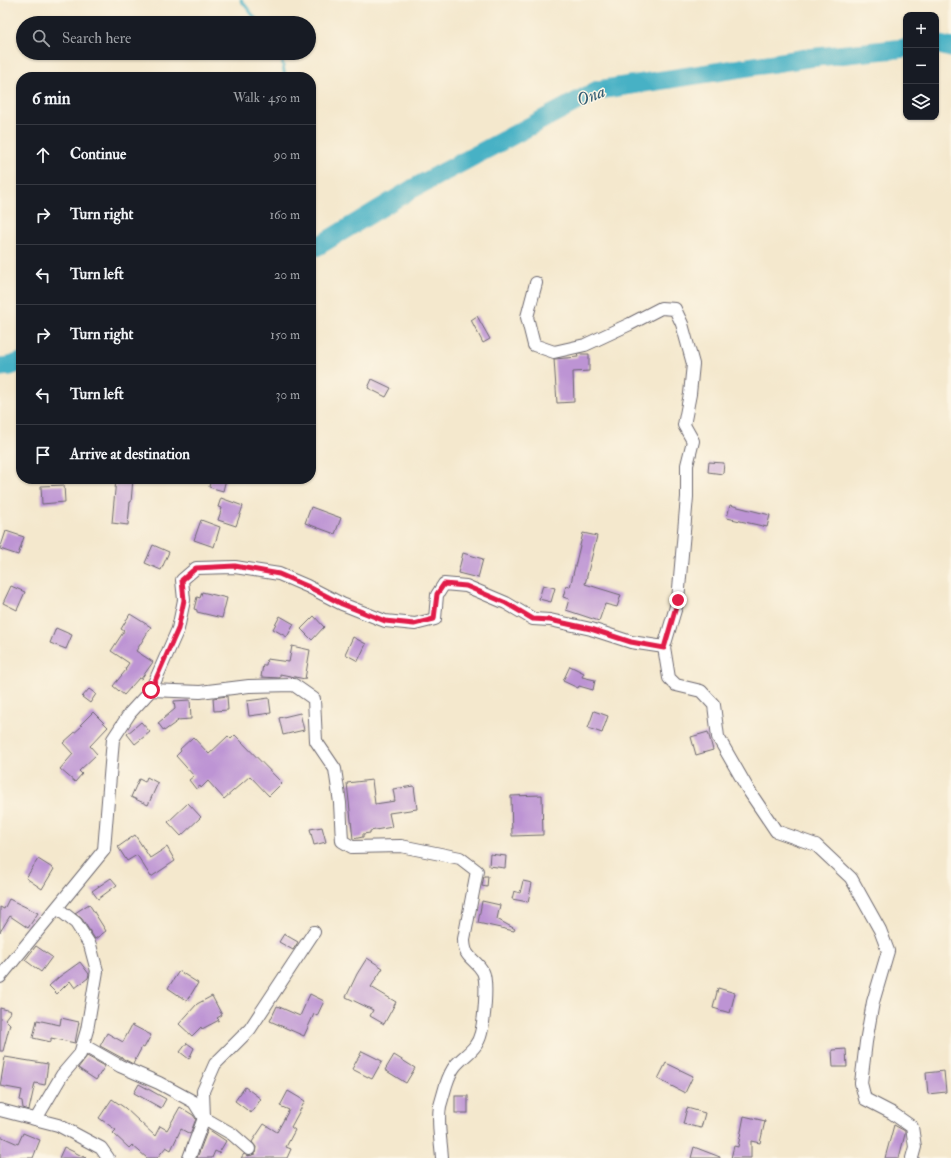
<!DOCTYPE html>
<html lang="en">
<head>
<meta charset="utf-8">
<style>
	body { margin:0; font-family:"IM FELL Double Pica",serif; background:#242831; color:#f1f3f6 }
	.controls { position:absolute; right:12px; top:12px; display:grid; overflow:hidden; border-radius:8px; box-shadow:0 1px 3px #0004 }
	.controls button { width:36px; height:36px; display:grid; place-items:center; padding:0; border:0; border-bottom:1px solid #363941; background:#171b24; color:#f1f3f6; font:20px sans-serif }
	.stop { position:absolute; width:12px; height:12px; margin:-9px; border:3px solid #e11d48; border-radius:50%; background:#fff }
	.stop.end { background:#e11d48; border-color:#fff; box-shadow:0 1px 4px #0008 }
	.list { margin:0; padding:0; list-style:none }
	h2 { display:flex; justify-content:space-between; align-items:center; height:52px; margin:0; padding:0 16px; font-size:17px }
	h2 small { font-size:13px; font-weight:400; color:#9ea1a6 }
	.list li { display:grid; grid-template-columns:26px 1fr auto; gap:12px; align-items:center; box-sizing:border-box; height:60px; padding:0 16px; border-top:1px solid #363941 }
	.list b { display:block; font-size:15px; white-space:nowrap }
	.list em { font-size:13px; font-style:normal; color:#9ea1a6 }
	.icon { flex:none; width:22px; height:22px; fill:none; stroke:currentColor; stroke-width:2; stroke-linecap:round; stroke-linejoin:round }
	.map { position:relative; flex:none; width:951px; height:1158px; overflow:hidden }
	.search { position:absolute; background:#171b24; box-shadow:0 1px 3px #0004; left:16px; top:16px; width:300px; height:44px; display:flex; align-items:center; gap:10px; box-sizing:border-box; padding:0 14px; border-radius:22px; color:#9ea1a6; font-size:15px }
	.panel { position:absolute; background:#171b24; box-shadow:0 1px 3px #0004; left:16px; top:72px; width:300px; height:412px; border-radius:16px }
	.map>svg:first-child { display:block }
	.lines { fill:none; stroke-linecap:round; stroke-linejoin:round }
	.stream { stroke:#47b1c5; stroke-width:3 }
	.river { stroke:#47b1c5; stroke-width:19 }
	.building { fill:#bd94d4 }
	.minor-casing { stroke:#6c676e; stroke-width:14 }
	.minor { stroke:#fff; stroke-width:12 }
	.route { stroke:#e11d48; stroke-width:5 }
	.labels { text-anchor:middle; dominant-baseline:central; stroke-width:3; stroke-linejoin:round; paint-order:stroke }
	.water-label { font-size:18px; font-style:italic; fill:#315b72; stroke:#fcf5e5 }
</style>
</head>
<body>
<div class="map">
<svg width="951" height="1158" viewBox="0 0 951 1158">
	<rect width="100%" height="100%" fill="#fcf5e5"/>
	<filter id="ink" filterUnits="userSpaceOnUse"><feTurbulence type="fractalNoise" baseFrequency=".025" numOctaves="2"/><feDisplacementMap in="SourceGraphic" scale="8" xChannelSelector="R" yChannelSelector="G"/><feConvolveMatrix kernelMatrix="1 2 1 2 8 2 1 2 1" color-interpolation-filters="sRGB"/></filter>
	<filter id="wash" filterUnits="userSpaceOnUse"><feTurbulence type="fractalNoise" baseFrequency=".012" numOctaves="4" result="noise"/><feDisplacementMap in="SourceGraphic" scale="16" xChannelSelector="R" yChannelSelector="G"/><feGaussianBlur stdDeviation="0.9" result="paint"/><feColorMatrix in="noise" values="0 0 0 0 0 0 0 0 0 0 0 0 0 0 0 0 0 1.4 0 .05"/><feComposite in="paint" operator="in"/></filter>
	<g filter="url(#wash)">
		<rect width="100%" height="100%" fill="#f4e8cd"/>
		<g class="lines">
			<g class="stream">
				<polyline points="241,0 259,23"/>
				<polyline points="281,53 285,77"/>
				<polyline points="311,208 318,246"/>
			</g>
			<g class="river">
				<polyline points="936,45 940,45 951,48"/>
				<polyline points="311,248 318,246 412,189 598,90 807,58 906,48"/>
				<polyline points="0,367 10,366 21,362"/>
			</g>
		</g>
		<g id="blocks">
			<g class="building">
				<polygon points="477,316 490,339 483,343 471,320"/>
				<polygon points="577,354 589,354 589,371 573,372 574,402 557,403 554,359 578,357"/>
				<polygon points="372,379 391,388 386,397 368,388"/>
				<polygon points="709,462 724,463 723,474 708,472"/>
				<polygon points="116,479 133,479 131,502 130,502 128,525 112,523"/>
				<polygon points="211,479 226,479 223,491 209,487"/>
				<polygon points="64,485 65,502 42,504 41,486"/>
				<polygon points="221,498 243,506 236,526 218,520 222,508 218,507"/>
				<polygon points="730,505 770,515 767,527 727,518"/>
				<polygon points="311,507 341,518 335,534 305,523"/>
				<polygon points="201,520 220,527 214,547 194,540"/>
				<polygon points="6,531 24,537 18,555 0,549"/>
				<polygon points="583,533 597,536 585,584 621,595 617,607 605,604 599,621 566,610 569,599 563,597 566,586 570,587"/>
				<polygon points="153,545 169,552 161,570 145,563"/>
				<polygon points="463,553 483,559 478,578 458,573"/>
				<polygon points="543,585 555,588 551,602 539,599"/>
				<polygon points="11,586 25,592 17,610 3,603"/>
				<polygon points="202,592 227,598 222,618 197,612 197,610 194,609 197,597 200,598"/>
				<polygon points="130,614 151,627 136,651 153,662 141,679 139,678 124,695 113,686 126,670 125,669 129,663 111,651 124,631 121,629"/>
				<polygon points="280,616 294,624 287,637 273,629"/>
				<polygon points="314,616 324,627 312,640 301,629"/>
				<polygon points="56,628 72,635 66,649 50,643"/>
				<polygon points="353,637 366,644 358,661 345,654"/>
				<polygon points="292,646 310,650 305,679 280,674 280,678 261,677 263,665 266,665 267,659 289,662"/>
				<polygon points="570,666 584,673 582,677 595,680 593,690 579,686 578,688 563,681"/>
				<polygon points="89,689 96,694 90,703 82,697"/>
				<polygon points="227,696 228,710 214,711 213,698"/>
				<polygon points="269,698 271,713 249,716 247,701"/>
				<polygon points="190,700 191,719 177,720 178,721 164,731 158,723 175,709 174,701"/>
				<polygon points="594,711 608,716 602,733 588,728"/>
				<polygon points="93,712 108,727 90,746 97,754 79,771 82,774 75,782 60,769 73,754 63,743 82,726 80,725"/>
				<polygon points="300,713 304,730 283,735 279,718"/>
				<polygon points="141,722 150,732 135,744 127,734"/>
				<polygon points="708,732 713,750 696,755 691,737"/>
				<polygon points="235,735 282,783 269,796 250,776 224,799 208,781 201,788 200,786 196,789 189,780 194,776 176,756 181,751 180,749 193,737 209,754 228,736 231,739"/>
				<polygon points="147,777 158,783 148,805 131,797 139,779 145,782"/>
				<polygon points="372,780 375,804 395,801 393,789 414,786 417,809 389,813 392,827 370,831 370,833 363,834 363,837 353,839 347,783"/>
				<polygon points="542,795 543,835 512,836 511,796"/>
				<polygon points="188,803 201,817 181,836 168,822"/>
				<polygon points="322,827 326,842 314,845 310,829"/>
				<polygon points="135,835 150,858 167,847 175,861 151,877 137,855 127,861 118,847"/>
				<polygon points="490,854 506,856 505,868 489,866"/>
				<polygon points="38,859 54,869 42,889 26,878"/>
				<polygon points="484,876 488,876 487,887 482,886"/>
				<polygon points="111,878 117,885 98,899 92,891"/>
				<polygon points="523,881 532,883 528,902 512,899 514,891 520,893"/>
				<polygon points="9,899 38,913 28,928 10,916 0,932 0,907 4,909"/>
				<polygon points="482,901 500,905 497,919 515,929 514,931 478,923"/>
				<polygon points="89,904 106,931 95,939 82,919 75,913"/>
				<polygon points="284,934 298,942 293,950 279,942"/>
				<polygon points="36,946 52,957 41,972 25,960"/>
				<polygon points="367,958 383,968 371,987 396,1002 384,1024 370,1016 373,1010 346,997 357,974"/>
				<polygon points="80,962 89,974 88,978 75,988 70,981 57,994 49,986 59,977"/>
				<polygon points="179,971 198,983 187,1001 168,988"/>
				<polygon points="718,988 735,993 730,1013 713,1008"/>
				<polygon points="310,994 324,1001 317,1016 314,1014 304,1036 270,1021 277,1006 300,1016"/>
				<polygon points="212,996 222,1015 217,1018 219,1020 202,1029 201,1027 192,1036 179,1024 197,1004"/>
				<polygon points="0,1008 11,1011 5,1019 10,1024 3,1051 0,1051"/>
				<polygon points="61,1018 79,1022 75,1043 51,1038 51,1042 33,1038 37,1020 60,1025"/>
				<polygon points="132,1025 151,1035 144,1048 142,1047 133,1064 100,1046 107,1033 123,1042"/>
				<polygon points="187,1043 194,1048 189,1059 180,1052"/>
				<polygon points="846,1049 847,1067 833,1067 832,1050"/>
				<polygon points="362,1051 382,1061 372,1079 352,1069"/>
				<polygon points="394,1055 415,1068 406,1083 385,1070"/>
				<polygon points="87,1056 105,1066 96,1080 78,1068"/>
				<polygon points="5,1057 48,1064 45,1085 35,1083 29,1110 23,1108 22,1101 20,1100 22,1090 0,1086"/>
				<polygon points="666,1063 693,1076 685,1093 658,1079"/>
				<polygon points="944,1071 946,1092 928,1094 926,1073"/>
				<polygon points="139,1084 166,1099 161,1108 134,1093"/>
				<polygon points="245,1087 261,1099 251,1113 235,1101"/>
				<polygon points="288,1091 305,1101 291,1127 295,1130 286,1147 291,1149 287,1158 241,1158 244,1154 248,1156 255,1154 256,1147 252,1142 264,1124 277,1132 289,1110 280,1106"/>
				<rect x="455" y="1096" width="13" height="17"/>
				<polygon points="112,1099 125,1108 155,1136 160,1126 167,1130 180,1107 193,1115 196,1119 190,1134 181,1129 171,1150 166,1147 157,1158 147,1158 132,1145 129,1148 113,1133 116,1130 99,1118"/>
				<polygon points="687,1108 705,1113 701,1128 683,1124"/>
				<polygon points="744,1116 765,1121 760,1143 751,1141 751,1158 731,1158 734,1146 738,1147"/>
				<polygon points="894,1125 905,1131 905,1134 899,1158 885,1158"/>
				<polygon points="208,1129 226,1141 219,1153 215,1151 212,1158 197,1158"/>
				<polygon points="23,1133 40,1140 33,1158 0,1158 0,1136 18,1144"/>
				<polygon points="64,1147 86,1158 59,1158"/>
				<polygon points="694,1147 720,1157 720,1158 691,1158"/>
			</g>
		</g>
	</g>
	<g filter="url(#ink)">
		<use href="#blocks" fill-opacity="0" stroke="#6c676e" stroke-width="1"/>
		<g class="lines">
			<defs>
				<g id="minor">
					<polyline points="536,283 527,317 534,345 554,352 585,345 630,324 661,308 675,309 682,324 693,364 690,394 684,425 693,441 687,465 687,497 678,600 664,647 669,678 676,685 701,691 714,705 718,737 749,791 776,831 816,845 851,878 880,930 888,951 873,1002 866,1042 861,1083 865,1099 892,1113 912,1127 915,1147 912,1158"/>
					<polyline points="151,690 178,629 184,600 182,580 196,568 235,567 279,574 307,586 342,604 385,621 415,624 435,619 437,595 444,584 466,586 506,603 533,619 550,620 591,629 631,642 664,647"/>
					<path d="M0,977L104,850L113,739L130,713L151,690L200,692L249,686L294,685L314,699L316,741L335,769L340,803L342,841L352,847L401,846L460,858L477,871L464,939C464,960 475,957 483,972C488,982 484,1021 481,1033C477,1050 465,1054 455,1066C451,1071 448,1079 446,1085C444,1092 442,1099 440,1106C437,1123 441,1141 442,1158"/>
					<polyline points="83,1045 120,1066 159,1083 194,1102 204,1118 232,1134 249,1149"/>
					<polyline points="0,1110 58,1125 101,1148 108,1158"/>
					<polyline points="36,1119 62,1075 80,1054 87,1030 97,971 90,945 76,923 57,908"/>
					<polyline points="189,1158 204,1118 203,1091 215,1064 250,1029 314,932"/>
				</g>
			</defs>
			<use href="#minor" class="minor-casing"/>
			<use href="#minor" class="minor"/>
		</g>
	</g>
	<g class="lines" filter="url(#ink)">
		<polyline class="route" points="151,690 178,629 184,600 182,580 196,568 235,566 279,574 307,586 342,604 385,621 414,624 434,619 437,594 444,584 466,586 506,603 533,619 550,620 591,629 631,642 664,648 678,600"/>
	</g>
	<g class="labels">
		<g class="water-label">
			<text transform="translate(591 96) rotate(-22)">Ona</text>
		</g>
	</g>
</svg>
<div class="controls">
<button>+</button>
<button>−</button>
<button><svg class="icon" aria-label="layers" viewBox="0 0 24 24"><path d="M12 4l9 5-9 5-9-5zM3 14l9 5 9-5"/></svg></button>
</div>
<div class="stop" style="left:151px;top:690px"></div>
<div class="stop end" style="left:678px;top:600px"></div>
<div class="search"><svg class="icon" aria-label="search" viewBox="0 0 24 24"><circle cx="10" cy="10" r="6"/><path d="M15 15l6 6"/></svg>Search here</div>
<section class="panel">
<h2>6 min<small>Walk · 450 m</small></h2>
<ul class="list">
<li><svg class="icon" aria-label="ahead" viewBox="0 0 24 24"><path d="M12 20V5M6 11l6-6 6 6"/></svg><div><b>Continue</b></div><em>90 m</em></li>
<li><svg class="icon" aria-label="right" viewBox="0 0 24 24"><path d="M7 20v-9h11M14 6l5 5-5 5"/></svg><div><b>Turn right</b></div><em>160 m</em></li>
<li><svg class="icon" aria-label="left" viewBox="0 0 24 24"><path d="M17 20v-9H6M10 6l-5 5 5 5"/></svg><div><b>Turn left</b></div><em>20 m</em></li>
<li><svg class="icon" aria-label="right" viewBox="0 0 24 24"><path d="M7 20v-9h11M14 6l5 5-5 5"/></svg><div><b>Turn right</b></div><em>150 m</em></li>
<li><svg class="icon" aria-label="left" viewBox="0 0 24 24"><path d="M17 20v-9H6M10 6l-5 5 5 5"/></svg><div><b>Turn left</b></div><em>30 m</em></li>
<li><svg class="icon" aria-label="arrive" viewBox="0 0 24 24"><path d="M6 21V4h12l-3 4 3 4H6"/></svg><div><b>Arrive at destination</b></div></li>
</ul>
</section>
</div>
</body>
</html>
